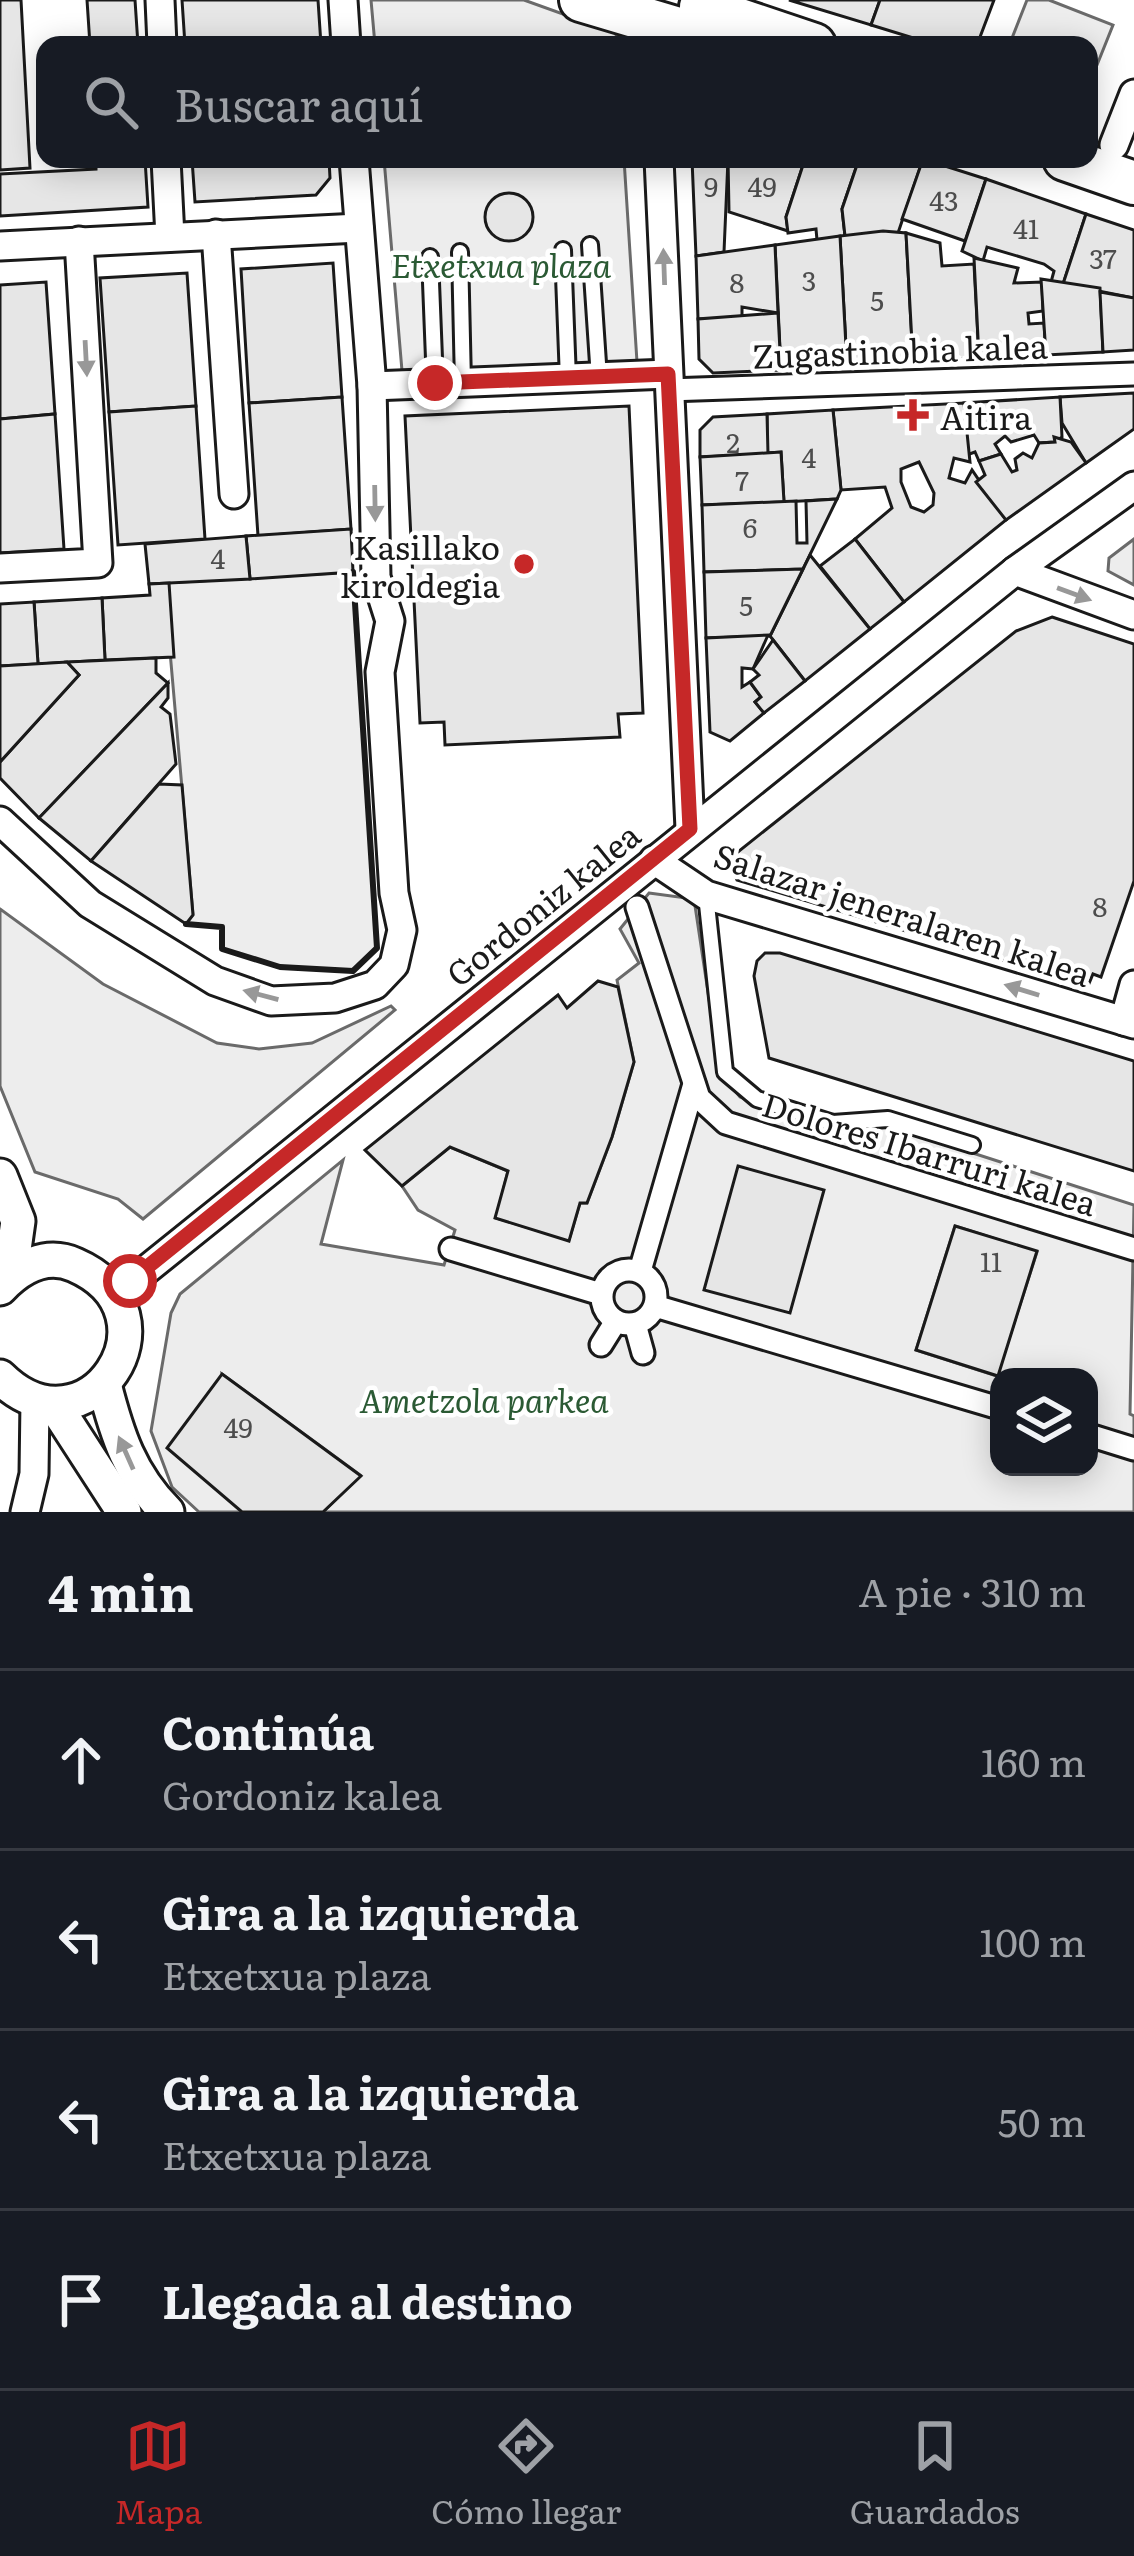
<!DOCTYPE html>
<html lang="es">
<head>
<meta charset="utf-8">
<style>
	body { margin:0; font-family:Literata,serif; background:#242831; color:#f1f3f6 }
	.controls { position:absolute; right:36px; bottom:36px; display:grid; overflow:hidden; border-radius:24px; box-shadow:0 6px 30px #0003 }
	.controls button { width:108px; height:108px; display:grid; place-items:center; padding:0; border:0; border-bottom:3px solid #363941; background:#171b24; color:#f1f3f6; font:60px sans-serif }
	.stop { position:absolute; width:36px; height:36px; margin:-27px; border:9px solid #c62828; border-radius:50%; background:#fff }
	.stop.end { background:#c62828; border-color:#fff; box-shadow:0 3px 12px #0008 }
	.list { margin:0; padding:0; list-style:none }
	h2 { display:flex; justify-content:space-between; align-items:center; height:156px; margin:0; padding:0 48px; font-size:51px }
	h2 small { font-size:39px; font-weight:400; color:#9ea1a6 }
	.list li { display:grid; grid-template-columns:78px 1fr auto; gap:36px; align-items:center; box-sizing:border-box; height:180px; padding:0 48px; border-top:3px solid #363941 }
	.list b { display:block; font-size:45px; white-space:nowrap }
	.list p { margin:0; font-size:39px; white-space:nowrap; color:#9ea1a6 }
	.list em { font-size:39px; font-style:normal; color:#9ea1a6 }
	.icon { flex:none; width:66px; height:66px; fill:none; stroke:currentColor; stroke-width:2; stroke-linecap:round; stroke-linejoin:round }
	.map { position:relative; flex:none; width:1134px; height:1512px; overflow:hidden }
	.search { position:absolute; background:#171b24; box-shadow:0 6px 30px #0003; left:36px; right:36px; top:36px; height:132px; display:flex; align-items:center; gap:30px; box-sizing:border-box; padding:0 42px; border-radius:24px; color:#9ea1a6; font-size:45px }
	.sheet { height:876px; background:#171b24 }
	nav { display:flex; justify-content:space-around; align-items:center; box-sizing:border-box; height:168px; border-top:3px solid #363941; background:#171b24; font-size:33px; color:#9ea1a6 }
	nav a { display:grid; justify-items:center; gap:6px }
	nav .on { color:#c62828 }
	.map>svg:first-child { display:block }
	.built { fill:#ededed; stroke:#6a6a6a; stroke-width:3; fill-rule:evenodd }
	.building { fill:#e6e6e6; stroke:#1a1a1a; stroke-width:3; fill-rule:evenodd }
	.lines { fill:none; stroke-linecap:round; stroke-linejoin:round }
	.service-casing { stroke:#1a1a1a; stroke-width:20 }
	.pedestrian-casing { stroke:#1a1a1a; stroke-width:27 }
	.minor-casing { stroke:#1a1a1a; stroke-width:33 }
	.tertiary-casing { stroke:#1a1a1a; stroke-width:39 }
	.primary-casing { stroke:#1a1a1a; stroke-width:48 }
	.service { stroke:#fff; stroke-width:14 }
	.pedestrian { stroke:#fff; stroke-width:21 }
	.minor { stroke:#fff; stroke-width:27 }
	.tertiary { stroke:#fff; stroke-width:33 }
	.primary { stroke:#fff; stroke-width:42 }
	.wall { stroke:#1a1a1a; stroke-width:6 }
	.oneway { fill:#989898 }
	.route { stroke:#c62828; stroke-width:15 }
	.poi-dot { fill:#c62828; stroke:#fff; stroke-width:4.5 }
	.labels { text-anchor:middle; dominant-baseline:central; stroke-width:9; stroke-linejoin:round; paint-order:stroke }
	.number-label { font-size:27px; fill:#4d4d4d }
	.park-label { font-size:33px; font-style:italic; fill:#2b5a34; stroke:#fff }
	.street-label { font-size:33px; fill:#1a1a1a; stroke:#fff }
	.poi-label { font-size:33px; fill:#1a1a1a; stroke:#fff; text-anchor:start }
</style>
</head>
<body>
<div class="map">
<svg width="1134" height="1512" viewBox="0 0 1134 1512">
	<rect width="100%" height="100%" fill="#fff"/>
	<g class="built">
		<polygon points="371,0 524,0 616,33 617,45 375,45"/>
		<polygon points="1027,0 1049,0 1113,25 1095,70 1089,68 1089,45 1031,45 1012,38"/>
		<polygon points="384,159 624,159 637,362 402,371"/>
		<polygon points="1134,539 1134,585 1108,571 1109,558"/>
		<polygon points="353,572 377,948 353,971 280,967 222,949 221,927 186,924 193,914 164,583"/>
		<path d="M649,893L694,899L720,1072L740,1097L829,1126L886,1125L1134,1205L1130,1414L1134,1416V1512H323L360,1475L222,1374L242,1512H199L172,1487L151,1431L171,1313L180,1294L343,1160L321,1244L444,1265L455,1230L418,1210L402,1186L450,1147L508,1171L496,1218L569,1240L580,1203H587L612,1137L634,1062L617,980L639,963L620,929ZM955,1226L1037,1252L997,1376L916,1350ZM999,1377H1089V1467H999Z"/>
		<polygon points="0,909 103,984 217,1043 259,1049 312,1043 391,1006 395,1010 143,1219 118,1199 35,1172 0,1086"/>
	</g>
	<g class="building">
		<polygon points="0,0 21,0 30,168 0,170"/>
		<polygon points="87,0 135,0 138,45 90,45"/>
		<polygon points="182,0 318,0 321,45 185,45"/>
		<polygon points="789,0 880,0 871,25"/>
		<polygon points="880,0 994,0 977,45 936,45 871,25"/>
		<polygon points="96,159 145,159 148,207 0,216 0,174 96,169"/>
		<polygon points="192,159 329,159 330,178 316,195 195,202"/>
		<polygon points="692,159 728,159 724,252 696,256"/>
		<polygon points="728,159 805,159 786,217 788,231 729,212"/>
		<polygon points="805,159 859,159 842,209 845,236 817,240 816,229 788,233 786,217"/>
		<polygon points="859,159 923,159 898,233 845,236 842,209"/>
		<polygon points="923,159 986,179 965,241 902,219"/>
		<polygon points="986,179 1086,214 1063,284 1051,282 1054,271 1044,264 987,247 983,261 962,251"/>
		<circle cx="509" cy="217" r="24"/>
		<polygon points="1086,214 1134,230 1134,298 1063,284"/>
		<polygon points="883,231 906,233 913,361 847,365 840,236"/>
		<polygon points="906,233 940,243 942,266 974,264 979,358 913,361"/>
		<polygon points="840,236 847,365 781,370 775,245"/>
		<polygon points="775,245 778,313 742,307 742,319 698,319 696,256"/>
		<polygon points="974,258 1018,268 1014,283 1042,282 1043,311 1028,313 1029,324 1044,323 1046,355 979,358"/>
		<polygon points="333,263 342,397 249,403 241,269"/>
		<polygon points="187,273 196,406 109,412 100,278"/>
		<polygon points="1041,279 1100,288 1103,352 1046,355"/>
		<polygon points="46,282 55,414 0,419 0,285"/>
		<polygon points="1100,292 1134,298 1134,350 1103,352"/>
		<polygon points="778,313 781,370 713,373 699,359 698,319"/>
		<polygon points="1134,393 1134,429 1086,463 1062,423 1060,397"/>
		<polygon points="342,397 351,529 258,536 249,403"/>
		<polygon points="1060,397 1062,437 1055,442 1039,443 1034,435 1011,442 1005,436 995,444 1001,454 979,461 975,452 967,455 964,403"/>
		<path d="M964,403L970,462L954,458L949,478L965,483L972,470L1006,520L904,602L855,539L892,508L885,487L841,490L833,410ZM919,462L934,493L933,505L924,512L911,507L901,482V469Z"/>
		<polygon points="196,406 205,539 118,545 109,412"/>
		<polygon points="629,406 643,713 618,714 620,737 445,745 444,722 420,723 405,416"/>
		<polygon points="833,410 841,490 837,499 784,502 781,452 767,453 767,414"/>
		<polygon points="55,414 64,549 0,553 0,419"/>
		<polygon points="767,414 768,454 700,457 700,430 713,417"/>
		<polygon points="1054,437 1071,442 1086,463 1006,520 976,482 985,475 979,461 1001,454 1012,472 1017,470 1015,459 1023,453 1032,458 1039,443 1055,442"/>
		<polygon points="781,452 784,502 702,505 700,457"/>
		<polygon points="837,499 803,569 704,572 702,505 796,501 797,543 807,543 806,501"/>
		<polygon points="351,529 353,572 250,579 246,536"/>
		<polygon points="246,536 250,579 149,584 145,544"/>
		<polygon points="855,539 904,602 870,629 820,566"/>
		<polygon points="810,555 870,629 805,681 770,636"/>
		<polygon points="803,569 770,636 706,638 704,572"/>
		<polygon points="169,583 174,657 105,660 102,598 150,595 149,584"/>
		<polygon points="102,598 105,660 38,664 34,602"/>
		<polygon points="34,602 38,664 0,666 0,604"/>
		<polygon points="1052,617 1134,644 1134,881 1101,977 1093,974 1088,986 737,880 730,861 739,851 1016,631"/>
		<polygon points="768,635 753,669 742,668 742,687 750,682 761,697 755,702 764,713 730,741 710,732 706,638"/>
		<polygon points="773,640 805,681 764,713 755,702 761,697 750,682 759,675 753,669"/>
		<polygon points="156,658 156,673 168,683 39,818 0,778 0,762 79,675 67,662"/>
		<polygon points="67,662 79,675 0,762 0,666"/>
		<polygon points="168,683 168,698 161,707 170,714 176,764 91,861 39,818"/>
		<polygon points="159,784 182,785 193,915 186,924 91,861"/>
		<polygon points="765,953 780,953 1134,1061 1134,1171 769,1058 754,976 757,961"/>
		<polygon points="598,981 618,987 634,1062 612,1137 587,1203 580,1203 569,1241 495,1218 508,1171 450,1147 402,1186 365,1150 558,995 567,1008"/>
		<polygon points="738,1166 824,1190 790,1313 704,1290"/>
		<polygon points="955,1226 1037,1251 998,1376 916,1350"/>
		<polygon points="222,1374 361,1476 323,1512 242,1512 167,1448"/>
	</g>
	<g class="lines">
		<defs>
			<g id="service">
				<polyline points="590,245 599,378"/>
				<polyline points="563,250 568,379"/>
				<polyline points="460,252 463,383"/>
				<polyline points="430,257 435,384"/>
				<polyline points="706,895 725,1072 757,1099 833,1123 888,1119 972,1145"/>
			</g>
			<g id="pedestrian">
				<polyline points="668,390 1134,374"/>
				<polyline points="637,907 699,1098 726,1123 1134,1249"/>
				<polyline points="451,1249 601,1294"/>
				<circle cx="629" cy="1297" r="27"/>
				<polyline points="640,1271 694,1084"/>
				<polyline points="655,1306 999,1408"/>
				<polyline points="635,1324 643,1353"/>
				<polyline points="601,1345 616,1321"/>
				<polyline points="1089,1435 1134,1449"/>
			</g>
			<g id="minor">
				<polyline points="160,0 162,45"/>
				<polyline points="343,0 346,45"/>
				<polyline points="1114,145 1134,94"/>
				<polyline points="166,159 170,237"/>
				<polyline points="659,159 690,829"/>
				<polyline points="216,234 234,494"/>
				<polyline points="0,246 359,228"/>
				<polyline points="372,386 668,374"/>
				<polyline points="0,568 98,563 79,241"/>
				<polyline points="1015,571 1134,615"/>
				<polyline points="0,821 90,904 215,981 271,1001 335,998 375,985 394,965 402,930 394,893 380,672 390,621 376,577 372,386 354,159"/>
				<polyline points="654,860 706,895 1134,1024"/>
				<polyline points="1124,1021 1134,985"/>
				<polyline points="115,1295 1015,571 1134,486"/>
				<polyline points="25,1512 34,1474 35,1401"/>
			</g>
			<g id="tertiary">
				<polyline points="0,1176 18,1221 10,1278"/>
				<path d="M0,1288C20,1267 46,1252 75,1265C187,1314 87,1463 0,1377"/>
				<path d="M104,1384C117,1435 130,1475 167,1512"/>
				<polyline points="54,1404 124,1512"/>
			</g>
			<g id="primary">
				<polyline points="581,0 732,45"/>
				<polyline points="701,7 814,45"/>
				<polyline points="1065,159 1134,183"/>
			</g>
		</defs>
		<use href="#service" class="service-casing"/>
		<use href="#pedestrian" class="pedestrian-casing"/>
		<use href="#minor" class="minor-casing"/>
		<use href="#tertiary" class="tertiary-casing"/>
		<use href="#primary" class="primary-casing"/>
		<use href="#service" class="service"/>
		<use href="#pedestrian" class="pedestrian"/>
		<use href="#minor" class="minor"/>
		<use href="#tertiary" class="tertiary"/>
		<use href="#primary" class="primary"/>
		<polyline class="wall" points="186,924 222,927 222,949 280,967 353,971 377,948 353,572"/>
	</g>
	<defs><path id="oneway-solid" d="M-6-.8H1V-3.2L6.5 0L1 3.2V.8H-6Z" transform="scale(3)"/></defs>
	<g class="oneway">
		<use href="#oneway-solid" transform="translate(664 267) rotate(-92)"/>
		<use href="#oneway-solid" transform="translate(86 358) rotate(87)"/>
		<use href="#oneway-solid" transform="translate(375 503) rotate(89)"/>
		<use href="#oneway-solid" transform="translate(1074 594) rotate(20)"/>
		<use href="#oneway-solid" transform="translate(1022 990) rotate(-163)"/>
		<use href="#oneway-solid" transform="translate(261 995) rotate(-165)"/>
		<use href="#oneway-solid" transform="translate(126 1453) rotate(-114)"/>
	</g>
	<g class="lines">
		<polyline class="route" points="130,1281 690,829 668,374 435,383"/>
	</g>
	<g class="poi-dot">
		<path d="M907 397h12v12h12v12h-12v12h-12v-12h-12v-12h12z"/>
		<circle cx="524" cy="564" r="12"/>
	</g>
	<g class="labels">
		<g class="number-label">
			<text x="711" y="185">9</text>
			<text x="762" y="185">49</text>
			<text x="944" y="199">43</text>
			<text x="1026" y="227">41</text>
			<text x="1103" y="257">37</text>
			<text x="809" y="279">3</text>
			<text x="737" y="281">8</text>
			<text x="877" y="299">5</text>
			<text x="733" y="441">2</text>
			<text x="809" y="456">4</text>
			<text x="742" y="479">7</text>
			<text x="750" y="526">6</text>
			<text x="218" y="557">4</text>
			<text x="746" y="604">5</text>
			<text x="1100" y="905">8</text>
			<text x="991" y="1260">11</text>
			<text x="238" y="1426">49</text>
		</g>
		<g class="park-label">
			<text x="501" y="263">Etxetxua plaza</text>
			<text x="484" y="1398">Ametzola parkea</text>
		</g>
		<g class="street-label">
			<text transform="translate(900 349) rotate(-2)">Zugastinobia kalea</text>
			<text transform="translate(542 903) rotate(-39)">Gordoniz kalea</text>
			<text transform="translate(903 913) rotate(18)">Salazar jeneralaren kalea</text>
			<text transform="translate(930 1152) rotate(17)">Dolores Ibarruri kalea</text>
		</g>
		<g class="poi-label">
			<text x="940" y="415">Aitira</text>
			<text x="500" y="545" text-anchor="end">Kasillako<tspan x="500" dy="38">kiroldegia</tspan></text>
		</g>
	</g>
</svg>
<div class="controls">
<button><svg class="icon" aria-label="layers" viewBox="0 0 24 24"><path d="M12 4l9 5-9 5-9-5zM3 14l9 5 9-5"/></svg></button>
</div>
<div class="stop" style="left:130px;top:1281px"></div>
<div class="stop end" style="left:435px;top:383px"></div>
<div class="search"><svg class="icon" aria-label="search" viewBox="0 0 24 24"><circle cx="10" cy="10" r="6"/><path d="M15 15l6 6"/></svg>Buscar aquí</div>
</div>
<section class="sheet">
<h2>4 min<small>A pie · 310 m</small></h2>
<ul class="list">
<li><svg class="icon" aria-label="ahead" viewBox="0 0 24 24"><path d="M12 20V5M6 11l6-6 6 6"/></svg><div><b>Continúa</b><p>Gordoniz kalea</p></div><em>160 m</em></li>
<li><svg class="icon" aria-label="left" viewBox="0 0 24 24"><path d="M17 20v-9H6M10 6l-5 5 5 5"/></svg><div><b>Gira a la izquierda</b><p>Etxetxua plaza</p></div><em>100 m</em></li>
<li><svg class="icon" aria-label="left" viewBox="0 0 24 24"><path d="M17 20v-9H6M10 6l-5 5 5 5"/></svg><div><b>Gira a la izquierda</b><p>Etxetxua plaza</p></div><em>50 m</em></li>
<li><svg class="icon" aria-label="arrive" viewBox="0 0 24 24"><path d="M6 21V4h12l-3 4 3 4H6"/></svg><div><b>Llegada al destino</b></div></li>
</ul>
</section>
<nav>
<a class="on"><svg class="icon" aria-label="map" viewBox="0 0 24 24"><path d="M3 6l6-2 6 2 6-2v14l-6 2-6-2-6 2zM9 4v14M15 6v14"/></svg>Mapa</a>
<a><svg class="icon" aria-label="directions" viewBox="0 0 24 24"><path d="M12 3l9 9-9 9-9-9zM9 14v-3h6M13 9l2 2-2 2"/></svg>Cómo llegar</a>
<a><svg class="icon" aria-label="saved" viewBox="0 0 24 24"><path d="M7 4h10v16l-5-4-5 4z"/></svg>Guardados</a>
</nav>
</body>
</html>
